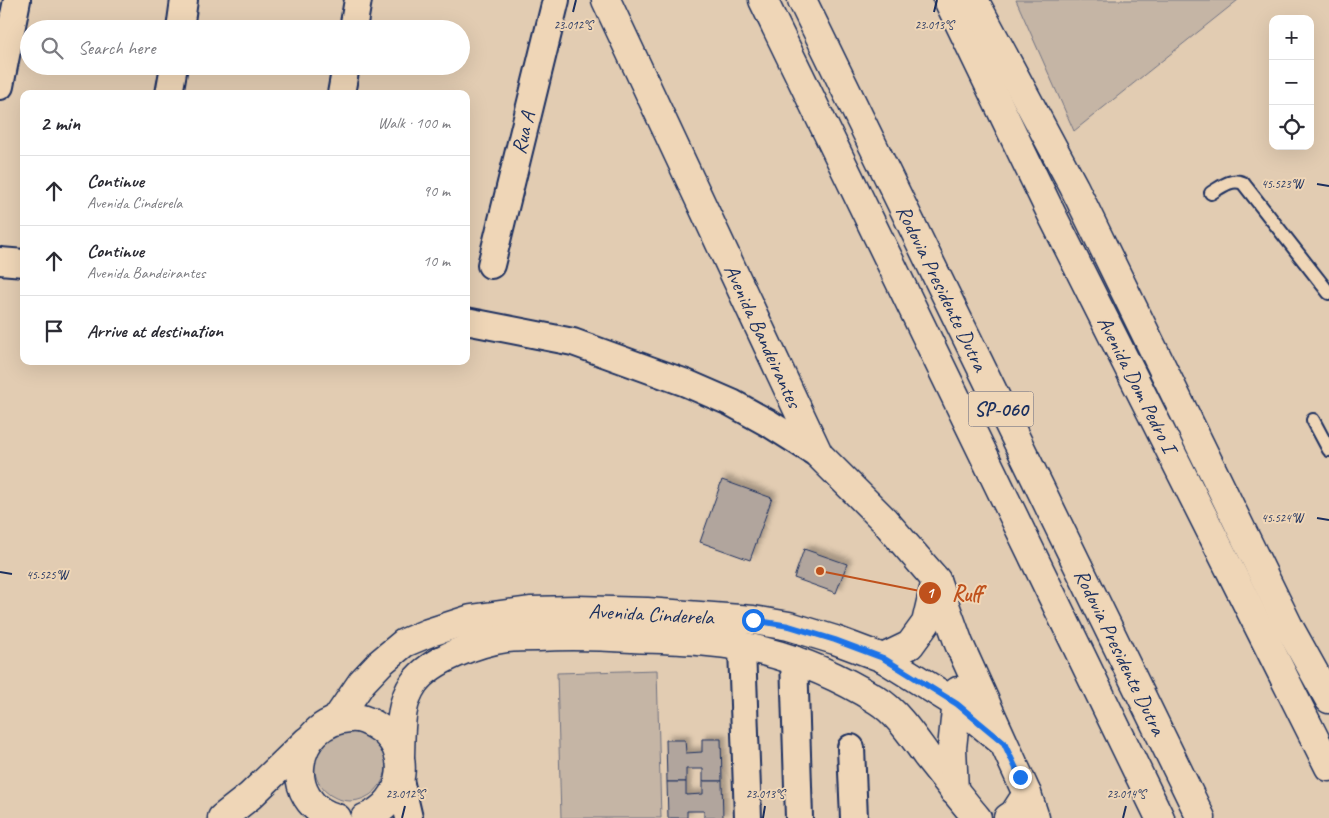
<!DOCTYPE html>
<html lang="en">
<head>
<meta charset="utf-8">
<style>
	body { margin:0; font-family:Caveat,sans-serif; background:#f2f2f3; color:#2b2b33 }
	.controls { position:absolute; right:15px; top:15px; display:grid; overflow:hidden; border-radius:10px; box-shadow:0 5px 20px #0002 }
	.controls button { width:45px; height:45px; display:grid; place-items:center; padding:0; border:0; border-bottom:1px solid #e1e1e2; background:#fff; color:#2b2b33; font:25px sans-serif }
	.stop { position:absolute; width:15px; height:15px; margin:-11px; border:4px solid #1a73e8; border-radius:50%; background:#fff }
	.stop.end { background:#1a73e8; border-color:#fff; box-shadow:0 1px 5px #0008 }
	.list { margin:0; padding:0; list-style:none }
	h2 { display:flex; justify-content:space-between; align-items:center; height:65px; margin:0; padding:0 20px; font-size:21px }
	h2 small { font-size:16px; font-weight:400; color:#7c7c81 }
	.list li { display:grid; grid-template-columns:32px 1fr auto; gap:15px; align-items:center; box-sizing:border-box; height:70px; padding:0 20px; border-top:1px solid #e1e1e2 }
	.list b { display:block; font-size:19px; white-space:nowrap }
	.list p { margin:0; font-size:16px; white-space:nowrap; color:#7c7c81 }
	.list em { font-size:16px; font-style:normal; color:#7c7c81 }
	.icon { flex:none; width:28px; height:28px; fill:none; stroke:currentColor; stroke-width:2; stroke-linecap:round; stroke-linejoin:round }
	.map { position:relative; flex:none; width:1329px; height:818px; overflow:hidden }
	.search { position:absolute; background:#fff; box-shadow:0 5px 20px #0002; left:20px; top:20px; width:450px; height:55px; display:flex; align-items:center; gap:12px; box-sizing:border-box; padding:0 18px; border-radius:28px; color:#7c7c81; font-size:19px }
	.panel { position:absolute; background:#fff; box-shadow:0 5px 20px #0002; left:20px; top:90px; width:450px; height:275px; border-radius:10px }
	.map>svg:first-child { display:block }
	.green { fill:#c5b5a5; stroke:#707282 }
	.building { fill:#b1a59d; stroke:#1b2f5e; filter:url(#shadow) }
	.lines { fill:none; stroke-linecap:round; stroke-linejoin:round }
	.lane-casing { stroke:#1b2f5e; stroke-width:16 }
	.street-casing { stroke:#1b2f5e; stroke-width:30 }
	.secondary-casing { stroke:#1b2f5e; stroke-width:31 }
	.highway-casing { stroke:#1b2f5e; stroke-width:31 }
	.lane { stroke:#efd6b7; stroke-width:12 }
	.street { stroke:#efd6b7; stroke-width:26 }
	.secondary { stroke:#efd6b7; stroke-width:28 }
	.highway { stroke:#efd6b7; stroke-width:28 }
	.route { stroke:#1a73e8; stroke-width:6 }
	.ticks { fill:none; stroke:#1b2f5e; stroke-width:2 }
	.labels { text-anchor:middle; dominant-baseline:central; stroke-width:4; stroke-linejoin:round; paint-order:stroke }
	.shield { fill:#efd6b7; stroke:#5b6179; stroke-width:1 }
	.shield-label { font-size:20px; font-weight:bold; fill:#1b2f5e }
	.street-label { font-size:21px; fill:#1b2f5e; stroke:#efd6b7 }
	.ticks-label { font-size:12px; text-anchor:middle; fill:#1b2f5e; stroke:#efd6b7; stroke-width:4; stroke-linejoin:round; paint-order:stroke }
	.leader { fill:none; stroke:#bf511c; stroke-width:2 }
	.callout-dot { fill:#bf511c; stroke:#efd6b7; stroke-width:2 }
	.mark-label { font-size:15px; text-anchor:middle; font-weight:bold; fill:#fff }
	.callout-label { font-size:22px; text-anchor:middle; font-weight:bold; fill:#bf511c; stroke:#efd6b7; stroke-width:4; stroke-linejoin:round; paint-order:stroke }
</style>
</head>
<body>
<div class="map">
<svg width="1329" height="818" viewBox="0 0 1329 818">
	<defs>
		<filter id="shadow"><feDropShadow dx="4.5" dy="-4.5" stdDeviation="2.5" flood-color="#0004"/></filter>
	</defs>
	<rect width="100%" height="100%" fill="#e2ccb2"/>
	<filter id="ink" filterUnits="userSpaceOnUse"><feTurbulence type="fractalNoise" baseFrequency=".02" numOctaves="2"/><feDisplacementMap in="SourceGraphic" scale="10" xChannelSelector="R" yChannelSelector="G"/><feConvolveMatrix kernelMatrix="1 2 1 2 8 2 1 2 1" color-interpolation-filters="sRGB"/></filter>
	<g filter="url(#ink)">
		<g class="green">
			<polygon points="1016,0 1238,0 1074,131"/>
			<polygon points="657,670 661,818 561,818 557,673"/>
			<circle cx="350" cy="765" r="36"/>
		</g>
		<g class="building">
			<polygon points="722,480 772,498 750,560 700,542"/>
			<polygon points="804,549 847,564 836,593 794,578"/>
			<polygon points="702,739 721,739 722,781 703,781 703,769 686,769 686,782 667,782 666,740 685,740 686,753 702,752"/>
			<polygon points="703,781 722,781 723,818 704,818 704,811 687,811 687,818 668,818 667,782 686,782 686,795 703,794"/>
		</g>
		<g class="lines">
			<defs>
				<g id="lane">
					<path d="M1211,193C1221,187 1231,178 1243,183L1329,293"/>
					<polyline points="1313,420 1329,450"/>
				</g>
				<g id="street">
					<polyline points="180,29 184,0"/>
					<polyline points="353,29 358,0"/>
					<polyline points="0,86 17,0"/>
					<polyline points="169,94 174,66"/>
					<polyline points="341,94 346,66"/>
					<polyline points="0,261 24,263"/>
					<polyline points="491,265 556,0"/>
					<polyline points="466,321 573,342 686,383 732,403 770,424 819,455"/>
					<polyline points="742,648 748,818"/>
					<polyline points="794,659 799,818"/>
					<polyline points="851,748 854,818"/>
					<polyline points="400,780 409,818"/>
				</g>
				<g id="secondary">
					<polyline points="606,0 819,455 884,520 936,580 959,644 1027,794 1035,818"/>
					<polyline points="948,0 1052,215 1329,767"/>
					<polyline points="974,0 1074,187 1289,627 1329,699"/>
					<polyline points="883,658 910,645 926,623 936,580"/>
					<polyline points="336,720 362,682 380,663 404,643 428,633 471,619 530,611 577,610 647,612 753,620 789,626 835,640 883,658 957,704 999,739"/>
					<path d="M400,756C401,731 399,704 414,683C431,659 479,642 507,638C517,637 528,637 538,637C569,635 600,636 632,638C675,640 721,640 763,651C803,661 843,679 877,700C897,712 914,738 927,756C944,777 960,798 977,818"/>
					<polyline points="954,791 952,748 958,691"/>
					<polyline points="222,818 250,796 307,741"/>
					<path d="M337,818C280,804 292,721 350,718C359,717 368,721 375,725C415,748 406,803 365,818"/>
					<polyline points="1008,818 1014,814 1027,794"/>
				</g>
				<g id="highway">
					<polyline points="763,0 1160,818"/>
					<polyline points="802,0 1201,818"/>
				</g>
			</defs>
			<use href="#lane" class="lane-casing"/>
			<use href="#street" class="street-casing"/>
			<use href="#secondary" class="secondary-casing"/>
			<use href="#highway" class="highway-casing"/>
			<use href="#lane" class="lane"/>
			<use href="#street" class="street"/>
			<use href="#secondary" class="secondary"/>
			<use href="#highway" class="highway"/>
		</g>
	</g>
	<g class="lines" filter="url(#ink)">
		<polyline class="route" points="753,620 789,626 835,640 883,658 957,704 1004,743 1020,777"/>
	</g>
	<path class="ticks" d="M573,12L576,0M934,12L937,0M1317,184L1329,186M1317,518L1329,520M0,572L12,574M402,818L405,806M763,818L765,806M1123,818L1126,806"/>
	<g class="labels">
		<rect class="shield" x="968.5" y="391.5" width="65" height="35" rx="4"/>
		<g class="shield-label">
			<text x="1001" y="409">SP-060</text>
		</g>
		<g class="street-label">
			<text transform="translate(523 133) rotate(-76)">Rua A</text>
			<text transform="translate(942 288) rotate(64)">Rodovia Presidente Dutra</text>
			<text transform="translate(763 336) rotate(65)">Avenida Bandeirantes</text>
			<text transform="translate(1137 384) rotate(63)">Avenida Dom Pedro I</text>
			<text transform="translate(651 614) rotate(3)">Avenida Cinderela</text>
			<text transform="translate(1120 652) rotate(64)">Rodovia Presidente Dutra</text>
		</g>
	</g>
	<g class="ticks-label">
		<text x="573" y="29">23.012°S</text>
		<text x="934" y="29">23.013°S</text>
		<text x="1282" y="188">45.523°W</text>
		<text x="1282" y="522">45.524°W</text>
		<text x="47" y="579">45.525°W</text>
		<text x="405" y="798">23.012°S</text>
		<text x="765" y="798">23.013°S</text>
		<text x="1126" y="798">23.014°S</text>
	</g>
	<path class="leader" d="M820 571L930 593"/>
	<g class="callout-dot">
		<circle cx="820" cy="571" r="5"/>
		<circle cx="930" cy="593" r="12"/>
	</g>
	<g class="mark-label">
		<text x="930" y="598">1</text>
	</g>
	<g class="callout-label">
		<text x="967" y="601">Ruff</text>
	</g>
</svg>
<div class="controls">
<button>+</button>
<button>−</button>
<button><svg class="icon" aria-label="locate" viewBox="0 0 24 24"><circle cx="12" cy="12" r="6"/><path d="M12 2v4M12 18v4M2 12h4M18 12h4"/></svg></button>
</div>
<div class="stop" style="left:753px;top:620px"></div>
<div class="stop end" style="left:1020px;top:777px"></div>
<div class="search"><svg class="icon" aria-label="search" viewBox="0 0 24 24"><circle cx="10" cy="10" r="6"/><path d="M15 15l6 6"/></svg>Search here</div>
<section class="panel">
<h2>2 min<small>Walk · 100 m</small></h2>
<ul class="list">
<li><svg class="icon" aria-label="ahead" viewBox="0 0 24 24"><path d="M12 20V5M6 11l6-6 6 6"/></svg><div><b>Continue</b><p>Avenida Cinderela</p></div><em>90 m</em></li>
<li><svg class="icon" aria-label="ahead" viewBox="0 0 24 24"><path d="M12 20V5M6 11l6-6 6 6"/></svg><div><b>Continue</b><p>Avenida Bandeirantes</p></div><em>10 m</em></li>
<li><svg class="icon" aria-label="arrive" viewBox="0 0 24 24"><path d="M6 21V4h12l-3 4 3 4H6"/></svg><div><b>Arrive at destination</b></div></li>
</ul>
</section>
</div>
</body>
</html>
